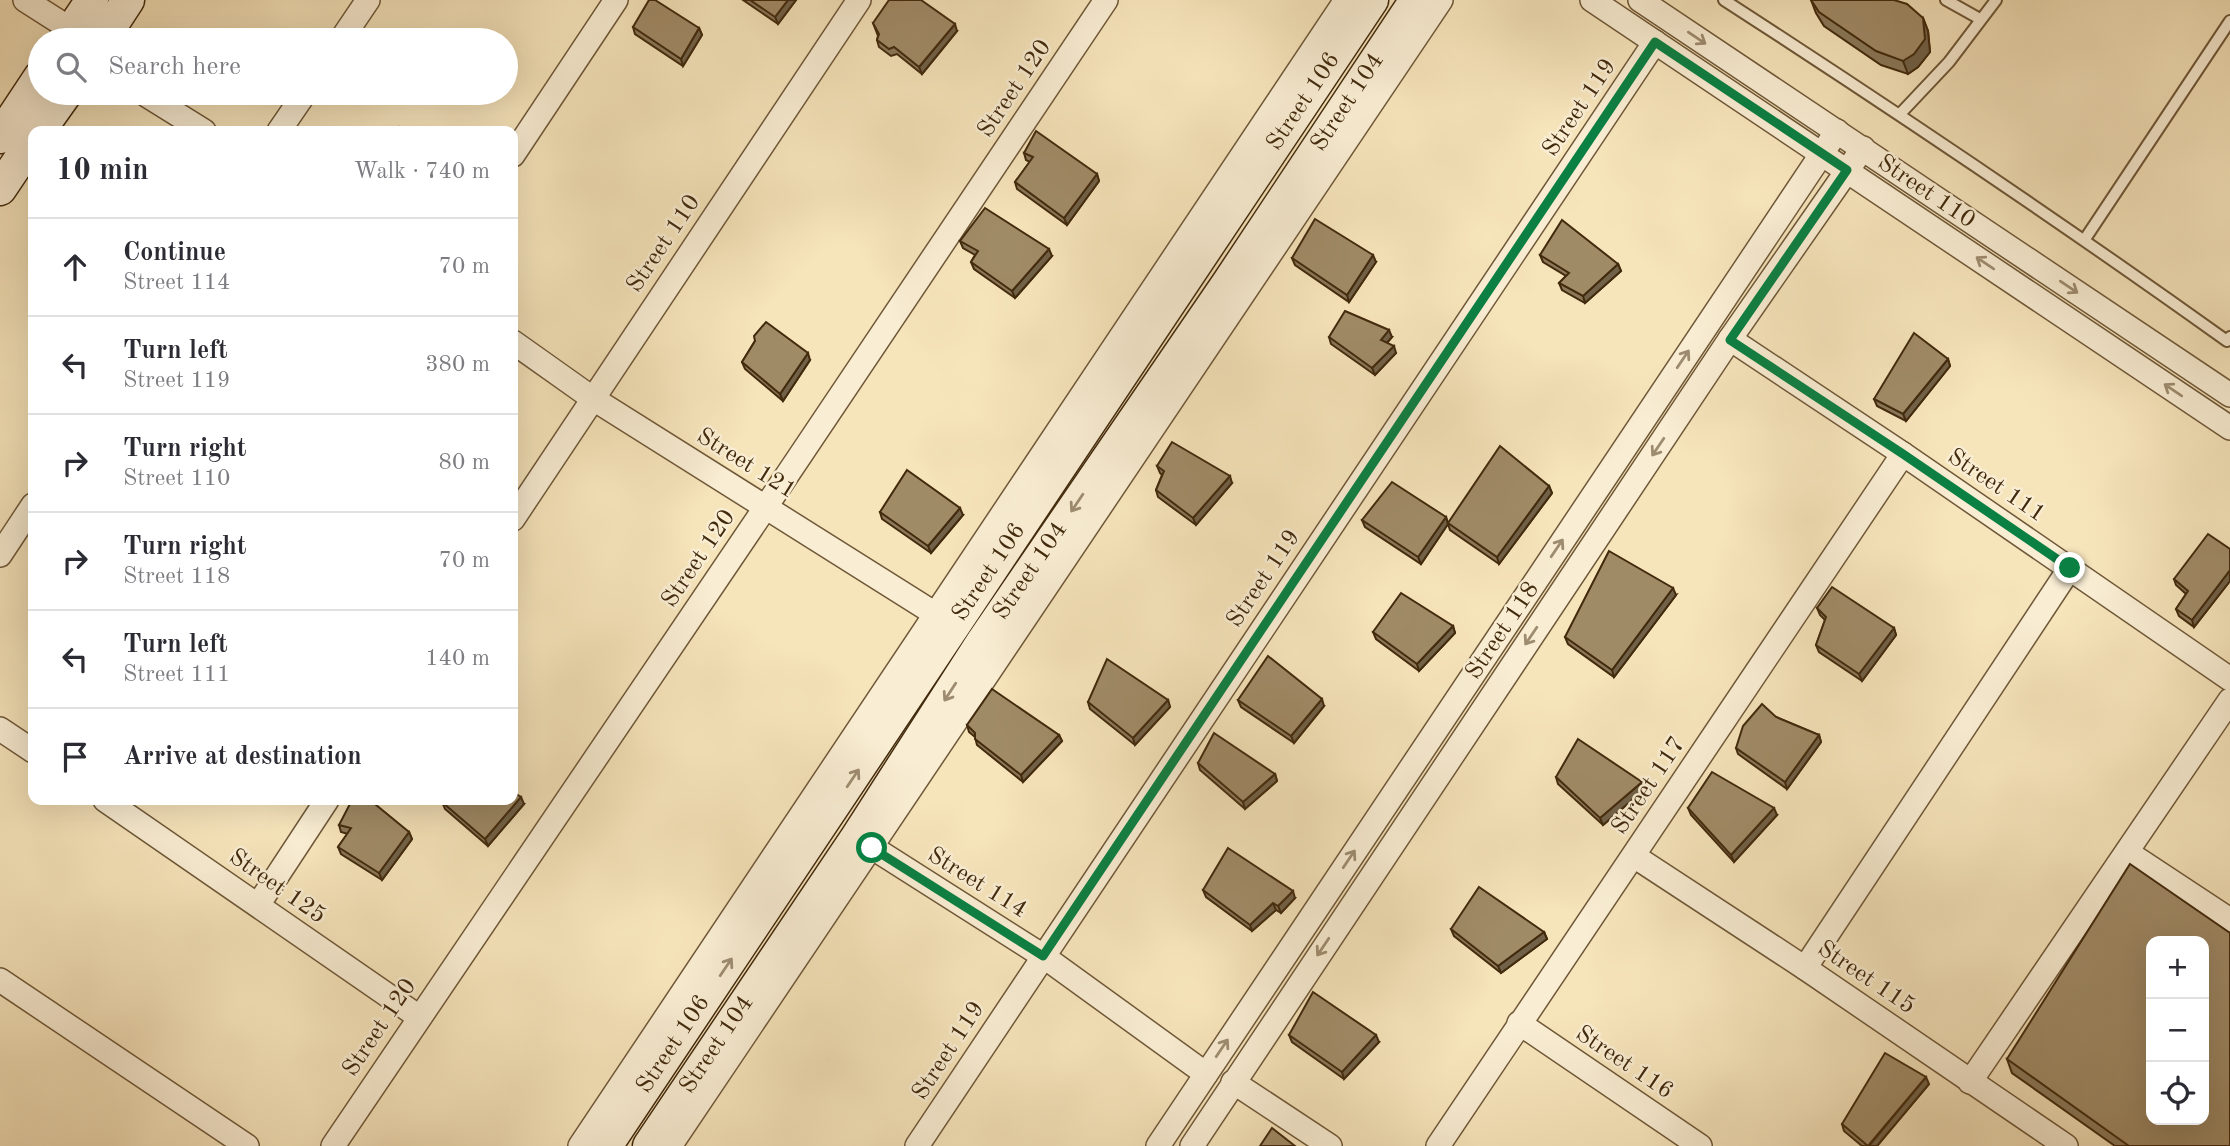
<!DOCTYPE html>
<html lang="en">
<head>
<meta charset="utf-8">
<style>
	body { margin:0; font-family:"Old Standard TT",serif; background:#f2f2f3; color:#2b2b33 }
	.controls { position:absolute; right:21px; bottom:21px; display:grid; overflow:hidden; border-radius:14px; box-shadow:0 7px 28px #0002 }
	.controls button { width:63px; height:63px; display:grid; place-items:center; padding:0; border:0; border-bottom:2px solid #e1e1e2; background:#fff; color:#2b2b33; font:35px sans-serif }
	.stop { position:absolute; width:21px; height:21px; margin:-16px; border:5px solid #0b8043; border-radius:50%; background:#fff }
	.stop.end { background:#0b8043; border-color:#fff; box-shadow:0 2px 7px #0008 }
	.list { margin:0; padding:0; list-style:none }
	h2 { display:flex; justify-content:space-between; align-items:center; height:91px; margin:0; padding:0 28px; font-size:30px }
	h2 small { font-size:23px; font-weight:400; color:#7c7c81 }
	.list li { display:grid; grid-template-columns:46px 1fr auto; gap:21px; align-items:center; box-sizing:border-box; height:98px; padding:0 28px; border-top:2px solid #e1e1e2 }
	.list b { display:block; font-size:26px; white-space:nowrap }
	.list p { margin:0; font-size:23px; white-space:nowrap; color:#7c7c81 }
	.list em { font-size:23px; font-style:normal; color:#7c7c81 }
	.icon { flex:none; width:38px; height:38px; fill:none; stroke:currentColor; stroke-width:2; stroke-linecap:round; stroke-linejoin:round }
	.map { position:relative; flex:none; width:2230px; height:1146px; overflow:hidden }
	.search { position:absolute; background:#fff; box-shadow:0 7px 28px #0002; left:28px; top:28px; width:490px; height:77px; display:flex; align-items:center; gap:18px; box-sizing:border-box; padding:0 24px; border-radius:38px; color:#7c7c81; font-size:26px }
	.panel { position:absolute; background:#fff; box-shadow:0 7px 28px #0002; left:28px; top:126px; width:490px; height:679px; border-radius:14px }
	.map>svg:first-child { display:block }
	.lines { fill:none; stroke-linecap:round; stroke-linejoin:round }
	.lane-casing { stroke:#6f5838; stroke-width:14 }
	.street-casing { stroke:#6f5838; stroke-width:26 }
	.secondary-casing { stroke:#422a0d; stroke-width:35 }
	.lane { stroke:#f9edd3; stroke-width:10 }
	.street { stroke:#f9edd3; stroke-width:23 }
	.secondary { stroke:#f9edd3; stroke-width:32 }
	.wall { fill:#8a7859; stroke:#422a0d; stroke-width:2 }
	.shaded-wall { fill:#706148; stroke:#422a0d; stroke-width:2 }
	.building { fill:#a08b67; stroke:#422a0d; stroke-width:2; fill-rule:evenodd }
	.oneway { stroke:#9e8c70 }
	.route { stroke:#0b8043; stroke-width:9 }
	.labels { text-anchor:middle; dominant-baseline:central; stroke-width:5; stroke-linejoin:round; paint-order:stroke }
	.street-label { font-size:24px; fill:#422a0d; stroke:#f9edd3 }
</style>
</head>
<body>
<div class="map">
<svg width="2230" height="1146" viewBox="0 0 2230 1146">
	<rect width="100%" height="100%" fill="#f6e4bb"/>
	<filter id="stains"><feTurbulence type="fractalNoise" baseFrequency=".00286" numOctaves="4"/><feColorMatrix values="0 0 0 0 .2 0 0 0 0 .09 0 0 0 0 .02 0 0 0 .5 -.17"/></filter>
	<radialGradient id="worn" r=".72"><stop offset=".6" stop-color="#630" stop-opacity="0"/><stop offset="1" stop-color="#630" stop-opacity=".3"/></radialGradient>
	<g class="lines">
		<defs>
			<g id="lane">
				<path d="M1724,0C1894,110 2062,223 2227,341L2230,337"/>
				<polyline points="1946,0 1980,19"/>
				<polyline points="1900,114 1949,62 1996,0"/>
				<polyline points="2085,239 2230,21"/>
			</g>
			<g id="street">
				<polyline points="25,0 72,30"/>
				<polyline points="1592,0 2230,428"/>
				<polyline points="1640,0 2230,395"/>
				<polyline points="341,40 368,0"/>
				<polyline points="143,93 204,131"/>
				<polyline points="279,131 305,93"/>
				<polyline points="513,155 616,0"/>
				<polyline points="1730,339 1903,454 2230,679"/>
				<polyline points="513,342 592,398 948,622"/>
				<polyline points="513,519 859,0"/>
				<polyline points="0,555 33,505"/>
				<polyline points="0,729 33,751"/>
				<polyline points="105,800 419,1017"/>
				<polyline points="859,839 1043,956 1206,1074"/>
				<polyline points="2127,852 2230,920"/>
				<polyline points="1634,856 1805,968 2066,1146"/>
				<polyline points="258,905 327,800"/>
				<polyline points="1805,968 2070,568"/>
				<polyline points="0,980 247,1146"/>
				<polyline points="1519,1023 1700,1146"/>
				<polyline points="1233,1082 1330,1146"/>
				<polyline points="1970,1082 2230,700"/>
				<polyline points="333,1146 765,508 1106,0"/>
				<polyline points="580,1146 1346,0"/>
				<polyline points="670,1146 1441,0"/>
				<polyline points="917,1146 1655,42"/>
				<polyline points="1158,1146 1837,131"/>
				<polyline points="1192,1146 1730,339 1863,148"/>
				<polyline points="1438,1146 1903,454"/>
			</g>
			<g id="secondary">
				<polyline points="65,40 92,0"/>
				<polyline points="102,40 128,0"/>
				<polyline points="39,131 66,93"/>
				<polyline points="0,137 40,77"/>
				<polyline points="0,189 33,140"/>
				<path id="s1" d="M606,1146L1372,0"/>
				<path id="s2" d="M649,1146L857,837L983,641L1228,283L1416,0"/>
			</g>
		</defs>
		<use href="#lane" class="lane-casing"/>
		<use href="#street" class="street-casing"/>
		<use href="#secondary" class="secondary-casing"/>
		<use href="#lane" class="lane"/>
		<use href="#street" class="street"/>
		<use href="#secondary" class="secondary"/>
	</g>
	<g class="wall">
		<polygon points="743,0 796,0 778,24"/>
		<polygon points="1811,0 1923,18 1928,31 1930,52 1918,67 1908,74 1881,65 1824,26 1816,13"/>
		<polygon points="873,23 957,31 922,74 897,54 891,56 879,47 877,40 878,36"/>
		<polygon points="633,27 699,28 702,35 683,66 635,34"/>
		<polygon points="1024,153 1097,174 1099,181 1067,225 1017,189 1015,182 1030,162 1026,160"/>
		<polygon points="960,241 1052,256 1015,298 974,269 971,262 975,255 963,248"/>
		<polygon points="1540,255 1618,264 1621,271 1585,303 1562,290 1559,283 1566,276 1543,262"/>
		<polygon points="1292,258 1376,262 1349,302 1295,265"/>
		<polygon points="1329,337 1392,337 1387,343 1396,353 1375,375 1331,344"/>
		<polygon points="755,341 810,360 783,401 745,369 742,362"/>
		<polygon points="1948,359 1950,366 1906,421 1877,406 1874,399"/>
		<polygon points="1157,466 1232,483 1196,525 1158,497 1156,490 1162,475 1160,473"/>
		<polygon points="1549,486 1552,493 1499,564 1450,530 1448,524 1421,564 1365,527 1362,520 1446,517 1448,523"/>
		<polygon points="880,512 963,515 931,553 882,519"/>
		<polygon points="2230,549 2230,581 2194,627 2179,616 2176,609 2186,594 2176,585 2174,579"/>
		<polygon points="1676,595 1614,677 1568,644 1565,637"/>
		<polygon points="1817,608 1894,628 1896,635 1862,681 1819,652 1816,645 1825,620 1820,615"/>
		<polygon points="1453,626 1455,633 1419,671 1376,639 1373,632"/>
		<polygon points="1168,700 1170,707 1135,745 1090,709 1088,702"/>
		<polygon points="1238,700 1324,706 1294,743 1241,707"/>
		<polygon points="1776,717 1819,735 1821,742 1787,789 1738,754 1736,748"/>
		<polygon points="967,725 1059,735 1062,741 1023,782 977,745 975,737 969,732"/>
		<polygon points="1198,763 1275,774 1277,781 1245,809 1200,770"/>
		<polygon points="1556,777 1642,782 1645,789 1603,825 1558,784"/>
		<polygon points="442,802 524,804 488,846 445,809"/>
		<polygon points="1688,808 1777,815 1734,862 1691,815"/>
		<polygon points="339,825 409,832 412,839 382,880 341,854 338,847 348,834 341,832"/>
		<polygon points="1203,890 1295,898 1281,913 1276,910 1252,931 1206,897"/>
		<polygon points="1451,929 1544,932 1547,939 1501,973 1454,936"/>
		<polygon points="1289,1035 1379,1042 1344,1079 1292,1042"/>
		<polygon points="2007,1059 2230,1146 2115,1146 2012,1073"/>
		<polygon points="1929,1084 1877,1146 1862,1146 1844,1131 1842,1124"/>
	</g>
	<g class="shaded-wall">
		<polygon points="788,0 796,0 778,24 775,17"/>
		<polygon points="1923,18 1928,31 1930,52 1918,67 1908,74 1903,61"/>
		<polygon points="955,24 957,31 922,74 919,67"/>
		<polygon points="699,28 702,35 683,66 681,59"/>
		<polygon points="1097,174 1099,181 1067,225 1064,218"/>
		<polygon points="1049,249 1052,256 1015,298 1012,291"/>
		<polygon points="1373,255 1376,262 1349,302 1347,295"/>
		<polygon points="1618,264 1621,271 1585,303 1583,296"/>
		<polygon points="1389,330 1392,337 1383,347 1381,340"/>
		<polygon points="1394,346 1396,353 1375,375 1372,368"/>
		<polygon points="808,353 810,360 783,401 780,394"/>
		<polygon points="1948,359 1950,366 1906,421 1903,414"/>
		<polygon points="1230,476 1232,483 1196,525 1193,518"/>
		<polygon points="1549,486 1552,493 1499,564 1497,557"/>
		<polygon points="960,508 963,515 931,553 928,546"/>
		<polygon points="1446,517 1448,524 1421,564 1418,557"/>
		<polygon points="2230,570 2230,581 2194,627 2192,620"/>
		<polygon points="1673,588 1676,595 1614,677 1612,670"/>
		<polygon points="1453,626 1455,633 1419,671 1417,664"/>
		<polygon points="1894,628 1896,635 1862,681 1859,674"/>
		<polygon points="515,683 517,690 513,696 513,686"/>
		<polygon points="1322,699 1324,706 1294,743 1291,736"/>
		<polygon points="1168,700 1170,707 1135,745 1133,738"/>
		<polygon points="1059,735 1062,741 1023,782 1021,775"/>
		<polygon points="1819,735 1821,742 1787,789 1785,782"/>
		<polygon points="1275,774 1277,781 1245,809 1243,802"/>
		<polygon points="1642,782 1645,789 1603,825 1600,818"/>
		<polygon points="521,797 524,804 488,846 485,839"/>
		<polygon points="1774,808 1777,815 1734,862 1731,855"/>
		<polygon points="409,832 412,839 382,880 379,873"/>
		<polygon points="1293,891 1295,898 1281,913 1278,906"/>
		<polygon points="1273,903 1276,910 1252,931 1250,925"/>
		<polygon points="1544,932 1547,939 1501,973 1498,966"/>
		<polygon points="1376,1035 1379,1042 1344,1079 1342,1072"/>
		<polygon points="1926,1077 1929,1084 1877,1146 1869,1146"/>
	</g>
	<g class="building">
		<polygon points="649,0 655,0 699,28 681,59 633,27"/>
		<polygon points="750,0 788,0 775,17"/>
		<polygon points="889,0 921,0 955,24 919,67 894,47 889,49 877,40 879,34 873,23"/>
		<polygon points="1811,0 1894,0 1907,4 1923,18 1925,39 1914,54 1903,61 1876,51 1819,12"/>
		<polygon points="399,127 404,131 396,131"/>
		<polygon points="1036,131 1097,174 1064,218 1015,182 1033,157 1024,153"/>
		<polygon points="985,208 1049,249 1012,291 971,262 978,251 960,241"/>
		<polygon points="1315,219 1373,255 1347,295 1292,258"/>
		<polygon points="1562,220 1618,264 1583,296 1559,283 1569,273 1540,255"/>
		<polygon points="1345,311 1389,330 1381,340 1394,346 1372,368 1329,337"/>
		<polygon points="766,322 808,353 780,394 742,362 755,341 754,336"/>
		<polygon points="1914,333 1948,359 1903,414 1874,399"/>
		<polygon points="1172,442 1230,476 1193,518 1156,490 1164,471 1157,466"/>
		<polygon points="1500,446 1549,486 1497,557 1448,523"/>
		<polygon points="907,470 960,508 928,546 880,512"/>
		<polygon points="1392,482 1446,517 1418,557 1362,520"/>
		<polygon points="2208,534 2230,549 2230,570 2192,620 2176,609 2188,591 2174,579"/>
		<polygon points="1609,551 1673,588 1612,670 1565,637"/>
		<polygon points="1832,587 1894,628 1859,674 1816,645 1826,617 1817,608"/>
		<polygon points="1401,593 1453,626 1417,664 1373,632"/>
		<polygon points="1268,656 1322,699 1291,736 1238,700"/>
		<polygon points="1107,659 1168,700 1133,738 1088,702"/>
		<polygon points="992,689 1059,735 1021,775 975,739 975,733 967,725"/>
		<polygon points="1762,704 1776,717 1819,735 1785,782 1736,748 1743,726"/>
		<polygon points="1214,733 1275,774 1243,802 1198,763"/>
		<polygon points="1578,739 1642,782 1600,818 1556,777"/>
		<polygon points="1712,772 1774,808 1731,855 1688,808"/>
		<polygon points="513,792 521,797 485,839 442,802 443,800 513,800"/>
		<polygon points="352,800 370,800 409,832 379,873 338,847 351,828 339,825"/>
		<polygon points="1228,848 1293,891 1278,906 1273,903 1250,925 1203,890"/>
		<path d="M2130,864L2230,933V1146H2129L2007,1059ZM2151,941H2204V1120H2151Z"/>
		<polygon points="1479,887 1544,932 1498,966 1451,929"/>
		<polygon points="1313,992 1376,1035 1342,1072 1289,1035"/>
		<polygon points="1885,1053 1926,1077 1868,1146 1842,1124"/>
		<polygon points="1272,1128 1295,1146 1260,1146"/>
	</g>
	<defs><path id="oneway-shaft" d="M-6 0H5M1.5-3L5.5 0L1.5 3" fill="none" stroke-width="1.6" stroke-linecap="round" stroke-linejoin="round" transform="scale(1.75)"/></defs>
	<g class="oneway">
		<use href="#oneway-shaft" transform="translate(1697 38) rotate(34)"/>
		<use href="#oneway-shaft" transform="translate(1985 263) rotate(-146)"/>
		<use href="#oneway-shaft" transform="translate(2069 287) rotate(34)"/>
		<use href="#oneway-shaft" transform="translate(1683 359) rotate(-56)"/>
		<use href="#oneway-shaft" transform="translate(2173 390) rotate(-146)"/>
		<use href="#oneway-shaft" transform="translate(1658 447) rotate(124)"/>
		<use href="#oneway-shaft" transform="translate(1077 503) rotate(124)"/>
		<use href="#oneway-shaft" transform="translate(1557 548) rotate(-56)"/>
		<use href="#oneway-shaft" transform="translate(1531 636) rotate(124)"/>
		<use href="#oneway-shaft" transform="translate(950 692) rotate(123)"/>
		<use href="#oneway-shaft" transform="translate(853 778) rotate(-56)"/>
		<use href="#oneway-shaft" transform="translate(1349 859) rotate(-56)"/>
		<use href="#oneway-shaft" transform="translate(1323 947) rotate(124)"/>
		<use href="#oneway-shaft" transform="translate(726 967) rotate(-56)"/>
		<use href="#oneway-shaft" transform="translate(1222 1048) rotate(-56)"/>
	</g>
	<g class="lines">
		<polyline class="route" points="872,848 1043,956 1655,42 1847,170 1730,340 1903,454 2070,568"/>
	</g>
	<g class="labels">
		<g class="street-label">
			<text transform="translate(1015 89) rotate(-56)">Street 120</text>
			<text stroke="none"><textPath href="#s1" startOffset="1256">Street 106</textPath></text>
			<text stroke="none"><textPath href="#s2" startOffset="1256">Street 104</textPath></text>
			<text transform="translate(1580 108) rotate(-56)">Street 119</text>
			<text transform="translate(1926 192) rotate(34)">Street 110</text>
			<text transform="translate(664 244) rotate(-56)">Street 110</text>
			<text transform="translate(746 464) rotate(32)">Street 121</text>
			<text transform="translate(1996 486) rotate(34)">Street 111</text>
			<text transform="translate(699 559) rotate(-56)">Street 120</text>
			<text stroke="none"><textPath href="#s2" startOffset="690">Street 104</textPath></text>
			<text stroke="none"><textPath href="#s1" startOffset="690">Street 106</textPath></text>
			<text transform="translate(1264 579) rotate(-56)">Street 119</text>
			<text transform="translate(1503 631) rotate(-56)">Street 118</text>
			<text transform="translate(1649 786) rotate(-56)">Street 117</text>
			<text transform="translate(977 883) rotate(32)">Street 114</text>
			<text transform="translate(277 887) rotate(35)">Street 125</text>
			<text transform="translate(1866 978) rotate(34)">Street 115</text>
			<text transform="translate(380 1028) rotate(-56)">Street 120</text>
			<text stroke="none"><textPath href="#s2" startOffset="122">Street 104</textPath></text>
			<text stroke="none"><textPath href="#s1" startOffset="122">Street 106</textPath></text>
			<text transform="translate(949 1051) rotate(-57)">Street 119</text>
			<text transform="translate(1624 1063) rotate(34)">Street 116</text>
		</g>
	</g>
	<rect width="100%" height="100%" filter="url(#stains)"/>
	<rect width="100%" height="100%" fill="url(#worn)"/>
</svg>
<div class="controls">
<button>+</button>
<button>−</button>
<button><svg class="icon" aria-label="locate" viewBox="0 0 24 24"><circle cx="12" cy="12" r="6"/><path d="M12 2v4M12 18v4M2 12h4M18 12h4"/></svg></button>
</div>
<div class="stop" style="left:872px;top:848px"></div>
<div class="stop end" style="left:2070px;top:568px"></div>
<div class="search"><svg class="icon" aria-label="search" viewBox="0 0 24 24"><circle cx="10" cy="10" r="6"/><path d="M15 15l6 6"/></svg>Search here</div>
<section class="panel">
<h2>10 min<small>Walk · 740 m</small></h2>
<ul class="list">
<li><svg class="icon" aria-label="ahead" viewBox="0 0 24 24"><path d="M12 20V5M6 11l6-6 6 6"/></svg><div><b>Continue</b><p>Street 114</p></div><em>70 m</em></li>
<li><svg class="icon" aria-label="left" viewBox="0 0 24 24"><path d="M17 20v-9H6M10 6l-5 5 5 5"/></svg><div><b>Turn left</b><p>Street 119</p></div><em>380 m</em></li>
<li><svg class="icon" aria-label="right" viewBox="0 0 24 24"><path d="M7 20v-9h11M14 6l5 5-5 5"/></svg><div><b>Turn right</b><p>Street 110</p></div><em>80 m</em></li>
<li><svg class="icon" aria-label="right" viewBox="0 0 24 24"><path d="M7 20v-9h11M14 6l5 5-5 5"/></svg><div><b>Turn right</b><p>Street 118</p></div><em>70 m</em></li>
<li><svg class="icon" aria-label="left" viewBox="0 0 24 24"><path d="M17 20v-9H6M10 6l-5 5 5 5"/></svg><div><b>Turn left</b><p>Street 111</p></div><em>140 m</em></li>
<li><svg class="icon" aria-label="arrive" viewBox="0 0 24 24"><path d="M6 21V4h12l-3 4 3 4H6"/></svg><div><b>Arrive at destination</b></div></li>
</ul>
</section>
</div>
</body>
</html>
